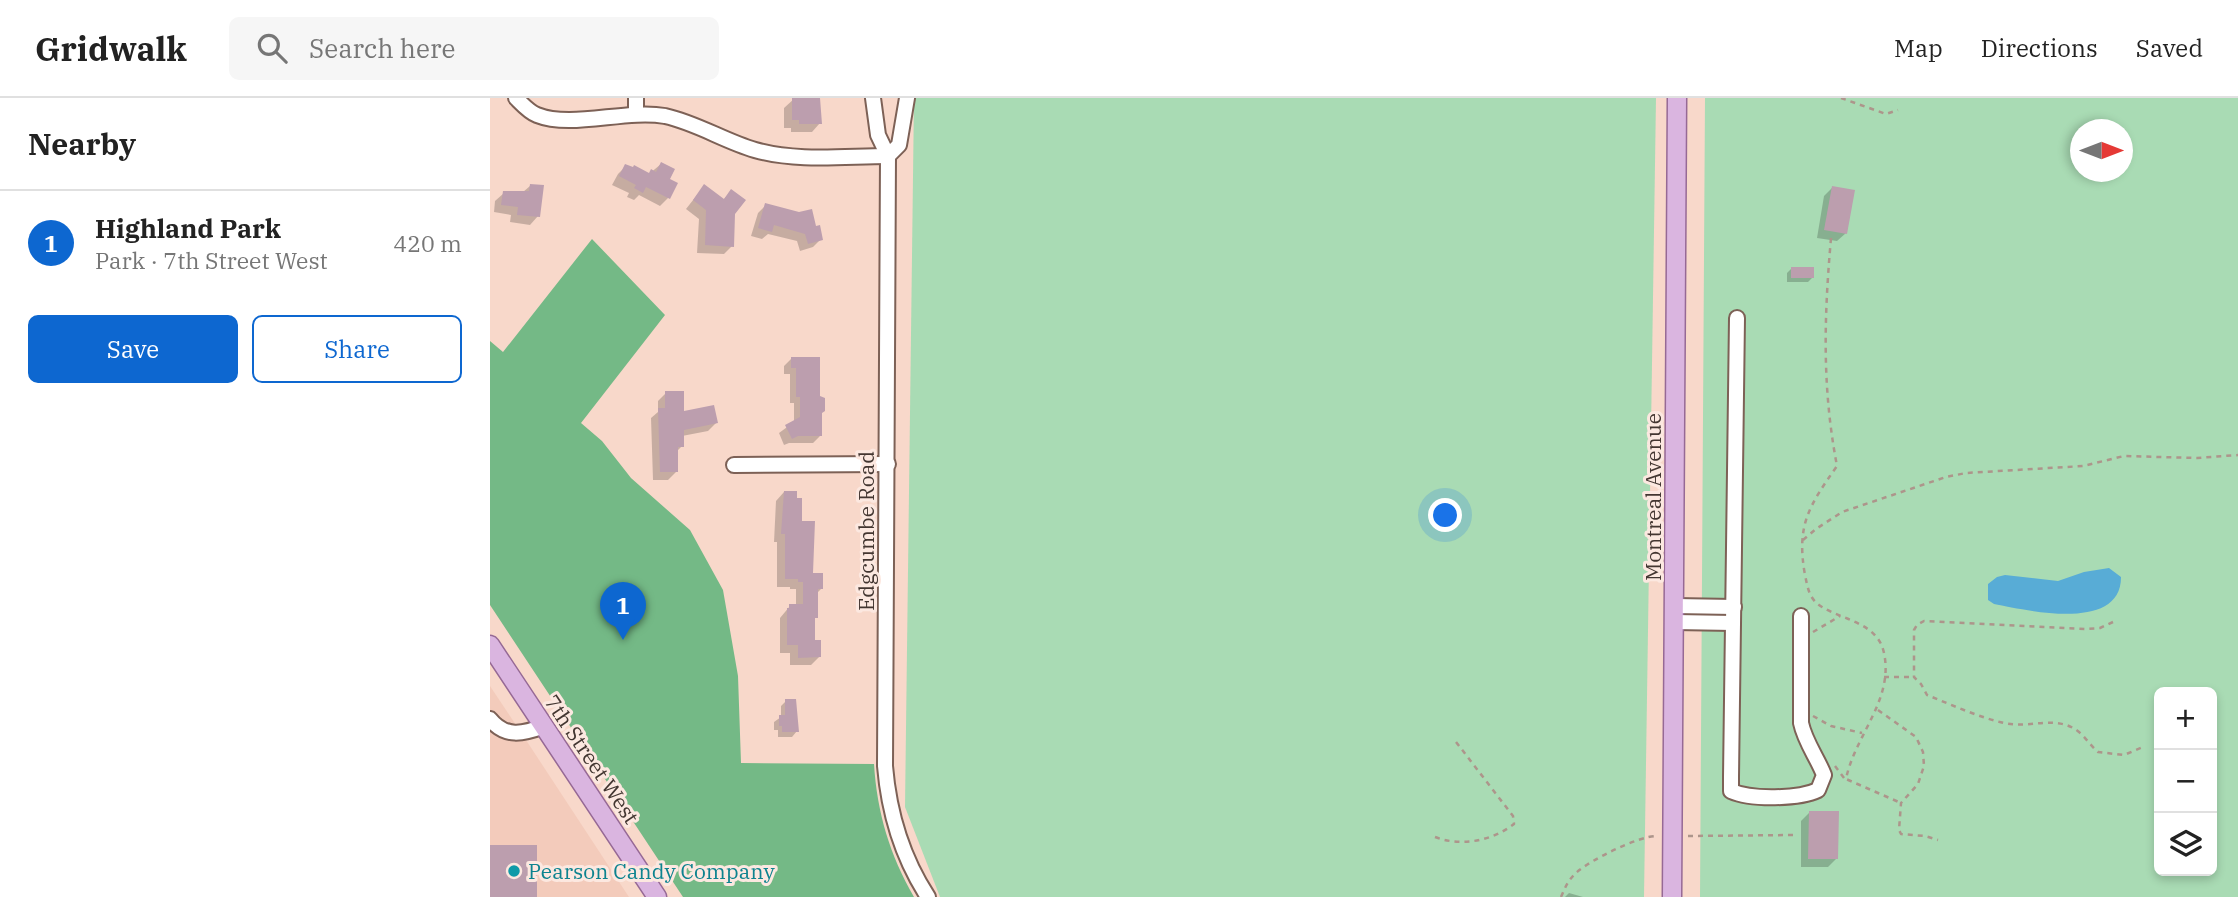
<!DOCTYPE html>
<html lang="en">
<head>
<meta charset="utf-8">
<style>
	body { margin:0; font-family:"IBM Plex Serif",serif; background:#f6f6f6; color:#222 }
	.controls { position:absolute; right:21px; bottom:21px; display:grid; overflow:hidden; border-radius:10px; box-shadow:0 4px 10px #0003 }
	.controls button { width:63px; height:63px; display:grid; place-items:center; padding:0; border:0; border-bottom:2px solid #e0e0e0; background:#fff; color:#222; font:35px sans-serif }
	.compass { position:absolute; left:1580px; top:21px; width:63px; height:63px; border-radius:50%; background:#fff; box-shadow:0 4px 10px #0003; rotate:90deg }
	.you { position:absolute; left:956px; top:418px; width:24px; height:24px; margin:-18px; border:5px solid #fff; border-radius:50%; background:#1a73e8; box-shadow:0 0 0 10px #1a73e833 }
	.badge { display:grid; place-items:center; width:46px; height:46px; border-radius:50%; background:#0d67d0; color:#fff; font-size:23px; font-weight:700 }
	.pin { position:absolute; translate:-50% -58px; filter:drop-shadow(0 2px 4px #0008) }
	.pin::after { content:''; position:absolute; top:37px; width:24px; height:21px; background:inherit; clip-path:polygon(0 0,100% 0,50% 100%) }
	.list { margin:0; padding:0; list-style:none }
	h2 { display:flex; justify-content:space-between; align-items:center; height:91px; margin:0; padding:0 28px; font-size:30px }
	h2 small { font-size:23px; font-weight:400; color:#767676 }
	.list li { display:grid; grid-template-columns:46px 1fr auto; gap:21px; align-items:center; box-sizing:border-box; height:105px; padding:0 28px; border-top:2px solid #e0e0e0 }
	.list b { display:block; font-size:26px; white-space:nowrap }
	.list p { margin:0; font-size:23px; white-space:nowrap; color:#767676 }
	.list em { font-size:23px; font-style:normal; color:#767676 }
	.actions { display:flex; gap:14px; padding:21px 28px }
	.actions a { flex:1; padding:16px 0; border:2px solid #0d67d0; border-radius:10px; text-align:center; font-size:24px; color:#0d67d0 }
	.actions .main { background:#0d67d0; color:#fff }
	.icon { flex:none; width:38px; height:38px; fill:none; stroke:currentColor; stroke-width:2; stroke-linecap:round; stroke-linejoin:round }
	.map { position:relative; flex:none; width:1748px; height:799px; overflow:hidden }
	header { display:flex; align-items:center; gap:42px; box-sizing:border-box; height:98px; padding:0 35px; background:#fff; border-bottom:2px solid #e0e0e0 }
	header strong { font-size:33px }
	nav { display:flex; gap:38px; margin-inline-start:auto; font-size:24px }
	.search { width:490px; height:63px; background:#f6f6f6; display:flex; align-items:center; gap:18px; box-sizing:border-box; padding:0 24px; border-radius:10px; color:#767676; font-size:26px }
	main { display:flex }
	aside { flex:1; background:#fff }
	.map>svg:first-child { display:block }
	.built { fill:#f3cbbb }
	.green { fill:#a9dbb4; fill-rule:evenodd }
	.forest { fill:#74b986 }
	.water { fill:#58acd6 }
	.shadow { fill:#0003 }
	.building { fill:#bc9eae }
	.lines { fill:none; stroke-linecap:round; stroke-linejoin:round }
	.minor-casing { stroke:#7d6156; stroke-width:18 }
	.major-casing { stroke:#966995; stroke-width:21 }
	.path { stroke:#ad958b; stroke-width:2.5; stroke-dasharray:5 5; stroke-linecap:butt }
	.minor { stroke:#fff; stroke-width:14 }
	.major { stroke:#dab5e0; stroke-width:18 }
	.culture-dot { fill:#0f9aa8; stroke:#fce8e0; stroke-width:2.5 }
	.labels { text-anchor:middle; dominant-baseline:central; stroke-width:6; stroke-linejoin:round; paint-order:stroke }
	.street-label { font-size:21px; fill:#433631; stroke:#fce8e0 }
	.culture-label { font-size:21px; fill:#0d838f; stroke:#fce8e0; text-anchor:start }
</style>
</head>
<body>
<header>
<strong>Gridwalk</strong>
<div class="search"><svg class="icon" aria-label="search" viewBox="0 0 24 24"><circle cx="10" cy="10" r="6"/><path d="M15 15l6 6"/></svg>Search here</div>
<nav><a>Map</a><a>Directions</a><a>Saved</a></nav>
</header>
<main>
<aside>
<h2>Nearby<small></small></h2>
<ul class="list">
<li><span class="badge">1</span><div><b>Highland Park</b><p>Park · 7th Street West</p></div><em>420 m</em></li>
</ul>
<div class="actions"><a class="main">Save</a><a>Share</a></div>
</aside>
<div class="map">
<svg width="1748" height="799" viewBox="0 0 1748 799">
	<rect width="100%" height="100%" fill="#f8d8ca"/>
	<polygon class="built" points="0,588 36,642 139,799 0,799"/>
	<g class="green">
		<polygon points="424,0 1166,0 1154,799 450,799 415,709"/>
		<path d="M1215,0H1748V799H1210ZM1590,32H1632V74H1590ZM1669,594H1722V773H1669Z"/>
	</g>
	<path class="forest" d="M102,141L175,217L91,325L112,343L141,380L200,432L233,492L248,578L251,665L384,666C387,715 400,757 424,799H193L0,507V243L13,254Z"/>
	<path class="water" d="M1619,470L1631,479C1631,535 1536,512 1504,506L1498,502V486L1507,479L1515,477L1568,483L1594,474Z"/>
	<g class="shadow">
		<polygon points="305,0 329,0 330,25 322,34 301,34 301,30 294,30 294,10"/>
		<polygon points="171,66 178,82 178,100 170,108 149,97 144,102 137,99 139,95 122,87 128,76 136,68 159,76"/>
		<polygon points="40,88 48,118 40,127 20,124 21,117 4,114 5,103 14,95 33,94"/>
		<polygon points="1342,90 1356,135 1347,143 1327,140 1334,98"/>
		<polygon points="242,93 242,148 234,156 207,155 209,121 196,111 207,97 233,102"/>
		<polygon points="276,107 325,130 331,141 323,149 310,153 307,143 278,136 272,141 261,138 268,115"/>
		<polygon points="1302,170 1323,179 1318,184 1297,184 1297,175"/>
		<polygon points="301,261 330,315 330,338 323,345 299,345 294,347 289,335 304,324 304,305 300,305 300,276 294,276 294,268"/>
		<polygon points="176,295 192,316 226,325 218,333 192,338 192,348 186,354 186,374 178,382 163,382 161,320 168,314 168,303"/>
		<polygon points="294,394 310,424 321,477 331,491 326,496 326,519 323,522 323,544 330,558 321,567 300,567 300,555 290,555 290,520 300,508 306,508 306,491 300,491 300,489 287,489 287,444 284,444 286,403"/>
		<polygon points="296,603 307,633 302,639 288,639 288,632 284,632 284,624 291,619 291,608"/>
		<polygon points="1319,715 1347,760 1338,769 1311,769 1311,723"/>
		<polygon points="1079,795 1093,799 1075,799"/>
	</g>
	<g class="building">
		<polygon points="302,0 330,0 332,26 309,26 309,22 302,22"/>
		<polygon points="171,64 185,71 180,81 188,85 180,101 156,89 153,95 144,90 146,87 129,78 135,66 143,69 144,67 159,75 161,71 166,74"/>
		<polygon points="40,86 54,87 50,119 27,117 28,109 11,107 13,93 39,93"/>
		<polygon points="214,86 234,101 241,91 256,102 245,116 244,149 215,147 216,112 203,102"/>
		<polygon points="1342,88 1365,92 1357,136 1334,132"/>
		<polygon points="275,105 309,114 322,111 326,128 330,127 333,142 318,146 315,136 284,127 282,134 268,130"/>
		<rect x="1301" y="169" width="23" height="11"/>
		<polygon points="301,259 330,259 330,298 335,300 335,313 332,315 332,338 308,338 302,341 295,327 310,319 310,299 306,299 306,270 301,270"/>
		<polygon points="175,293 194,293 194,313 224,307 228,325 194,332 194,349 188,349 188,374 170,374 168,310 175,310"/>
		<polygon points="294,393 307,393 307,400 312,400 312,423 325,423 323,475 333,475 333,491 328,491 328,520 325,520 325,542 331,542 331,559 308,560 308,547 297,547 297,510 299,510 299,506 313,506 313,484 308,484 308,481 295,481 295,436 291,436"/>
		<polygon points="295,601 306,601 309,634 292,634 292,628 289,628 289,617 295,617"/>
		<polygon points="1319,713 1349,713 1348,761 1318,761"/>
		<rect x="0" y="747" width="47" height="52"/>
	</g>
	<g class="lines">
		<defs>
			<g id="minor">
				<path d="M26,0C32,6 39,14 47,17C82,31 135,11 175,18C207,25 234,43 265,52C307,64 355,58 398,58"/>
				<path d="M383,0L388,37L398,58L395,668C399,716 412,759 438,799"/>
				<polyline points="146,16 146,0"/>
				<polyline points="398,58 409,47 417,0"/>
				<path d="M1247,220L1241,679V693C1261,702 1309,701 1328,692L1334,677C1327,659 1315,644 1311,625V518"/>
				<polyline points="244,367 398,366"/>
				<polyline points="1185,508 1244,509"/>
				<polyline points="1185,524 1243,525"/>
				<path d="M0,621C15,640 33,636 54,628"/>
			</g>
			<g id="major">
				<polyline points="0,547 167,799"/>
				<polyline points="1182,799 1187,0"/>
			</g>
		</defs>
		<use href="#minor" class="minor-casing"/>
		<use href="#major" class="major-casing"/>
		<g class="path">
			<polyline points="1351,0 1396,16 1408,12"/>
			<path d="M1341,140C1334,220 1332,290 1347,368C1319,408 1306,427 1315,477C1318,491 1319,501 1332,509C1353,522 1388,525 1394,555C1404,602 1365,637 1356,681L1411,705"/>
			<polyline points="1313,442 1326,431 1352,414 1456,379 1476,375 1593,368 1634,358 1707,360 1748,357"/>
			<path d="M1623,524L1610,530L1596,531L1434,523L1427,527L1424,532V579L1431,586L1437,597C1462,607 1488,619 1514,625C1540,631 1567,616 1589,634C1596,640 1601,648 1608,654L1634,657L1653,649"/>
			<polyline points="1323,534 1350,518"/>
			<polyline points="1394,579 1424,579"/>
			<polyline points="1388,612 1426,639 1433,654 1434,668 1428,686 1411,705 1409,732 1411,736 1435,738 1448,742"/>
			<polyline points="1323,618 1341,628 1372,635"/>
			<polyline points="1345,668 1354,680"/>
			<polyline points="1198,738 1306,737"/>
			<path d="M945,739C971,749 1002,743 1024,726L1023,718L963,640"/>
			<path d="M1071,799C1075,790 1078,782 1086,775C1100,762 1148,738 1167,738"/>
		</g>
		<use href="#minor" class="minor"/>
		<use href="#major" class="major"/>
	</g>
	<circle class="culture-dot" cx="24" cy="773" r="7"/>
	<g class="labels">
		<g class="street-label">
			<text transform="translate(1163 399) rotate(-90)">Montreal Avenue</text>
			<text transform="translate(376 433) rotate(-90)">Edgcumbe Road</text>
			<text transform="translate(102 661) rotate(56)">7th Street West</text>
		</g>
		<g class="culture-label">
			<text x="38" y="773">Pearson Candy Company</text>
		</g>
	</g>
</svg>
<div class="controls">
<button>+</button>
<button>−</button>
<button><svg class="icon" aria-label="layers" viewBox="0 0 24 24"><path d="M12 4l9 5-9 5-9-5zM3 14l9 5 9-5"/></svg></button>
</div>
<svg class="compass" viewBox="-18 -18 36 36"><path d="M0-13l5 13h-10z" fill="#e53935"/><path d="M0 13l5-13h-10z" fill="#767676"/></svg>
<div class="you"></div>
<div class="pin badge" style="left:133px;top:542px">1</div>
</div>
</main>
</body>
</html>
